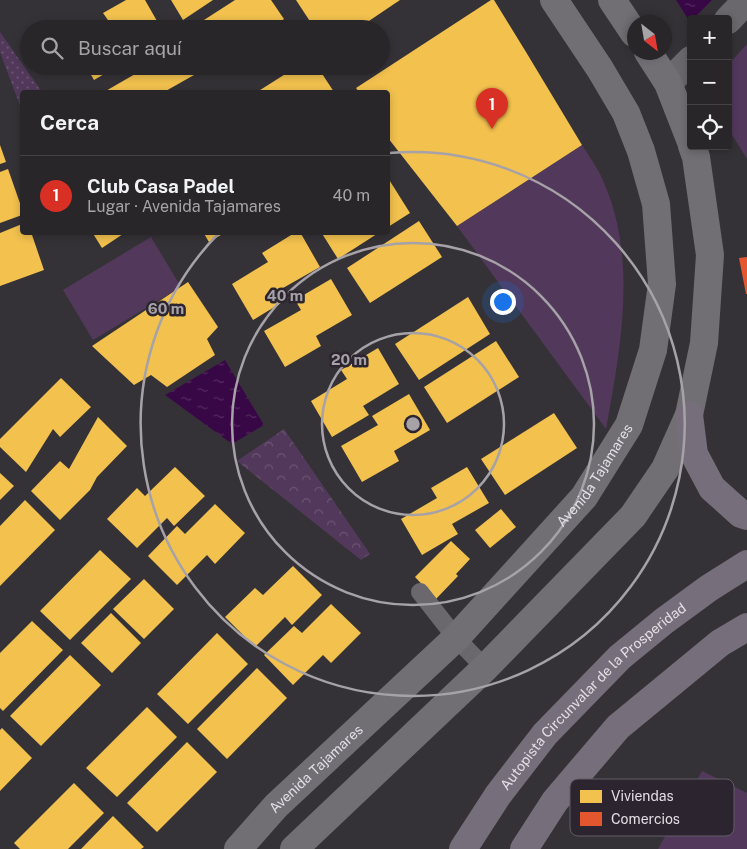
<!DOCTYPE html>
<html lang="es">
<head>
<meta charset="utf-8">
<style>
	body { margin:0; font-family:"Public Sans",sans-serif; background:#302e31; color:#f1f3f6 }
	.controls { position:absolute; right:15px; top:15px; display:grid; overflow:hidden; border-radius:5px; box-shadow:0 2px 8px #0003 }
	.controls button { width:45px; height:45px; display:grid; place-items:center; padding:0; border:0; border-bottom:1px solid #444346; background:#282629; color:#f1f3f6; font:25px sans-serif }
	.compass { position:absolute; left:627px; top:15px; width:45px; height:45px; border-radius:50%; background:#282629; box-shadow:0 2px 8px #0003; rotate:149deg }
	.you { position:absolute; left:502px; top:301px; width:18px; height:18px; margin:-12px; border:4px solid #fff; border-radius:50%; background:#1a73e8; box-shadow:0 0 0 8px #1a73e833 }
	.badge { display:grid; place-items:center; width:32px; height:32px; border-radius:50%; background:#d93025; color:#fff; font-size:16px; font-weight:700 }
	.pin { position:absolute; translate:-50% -41px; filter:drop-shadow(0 1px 2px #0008) }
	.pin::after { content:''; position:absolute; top:26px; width:18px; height:15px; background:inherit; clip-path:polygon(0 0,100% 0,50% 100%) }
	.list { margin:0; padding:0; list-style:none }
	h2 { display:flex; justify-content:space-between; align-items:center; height:65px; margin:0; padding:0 20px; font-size:21px }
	h2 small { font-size:16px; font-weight:400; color:#a5a5a8 }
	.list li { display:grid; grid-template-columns:32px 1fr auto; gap:15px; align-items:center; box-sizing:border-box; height:80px; padding:0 20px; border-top:1px solid #444346 }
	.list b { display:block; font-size:19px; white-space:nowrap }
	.list p { margin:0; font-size:16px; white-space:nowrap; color:#a5a5a8 }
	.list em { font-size:16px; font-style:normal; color:#a5a5a8 }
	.icon { flex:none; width:28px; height:28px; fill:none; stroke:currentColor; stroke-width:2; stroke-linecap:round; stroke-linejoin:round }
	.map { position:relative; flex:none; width:747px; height:849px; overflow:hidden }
	.search { position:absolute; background:#282629; box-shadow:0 2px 8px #0003; left:20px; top:20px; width:370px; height:55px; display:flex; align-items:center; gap:12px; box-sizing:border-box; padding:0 18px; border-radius:28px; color:#a5a5a8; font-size:19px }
	.panel { position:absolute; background:#282629; box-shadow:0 2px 8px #0003; left:20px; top:90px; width:370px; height:145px; border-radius:5px }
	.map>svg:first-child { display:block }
	.grass { fill:#52395b }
	.park { fill:url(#park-crowns) }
	.garden { fill:url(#garden-dots) }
	.water { fill:url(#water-ripples) }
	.homes { fill:#f2c14e }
	.shops { fill:#e4572e }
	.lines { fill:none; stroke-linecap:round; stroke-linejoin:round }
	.lane { stroke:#6b686d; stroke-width:18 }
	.street { stroke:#6b686d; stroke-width:28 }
	.secondary { stroke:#716e74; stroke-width:28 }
	.highway { stroke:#766e7a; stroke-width:28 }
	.ring { fill:none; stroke:#a6a2a8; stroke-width:2.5 }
	.labels { text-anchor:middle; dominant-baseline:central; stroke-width:5; stroke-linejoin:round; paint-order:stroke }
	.street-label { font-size:14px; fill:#e3dee5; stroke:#2c252f }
	.key { fill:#2c252f; stroke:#635c66; stroke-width:1 }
	.key-label { font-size:14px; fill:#e3dee5 }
	.centre { fill:#a6a2a8; stroke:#2c252f; stroke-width:2.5 }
	.ring-label { font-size:15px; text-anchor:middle; font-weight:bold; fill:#a6a2a8; stroke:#2c252f; stroke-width:5; stroke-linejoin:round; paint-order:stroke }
</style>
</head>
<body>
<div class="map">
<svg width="747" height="849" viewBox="0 0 747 849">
	<defs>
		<pattern id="park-crowns" width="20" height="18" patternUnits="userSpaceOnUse" patternTransform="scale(1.25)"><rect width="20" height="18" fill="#52395b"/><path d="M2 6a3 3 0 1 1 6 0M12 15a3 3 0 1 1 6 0" fill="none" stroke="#6b5572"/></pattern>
		<pattern id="garden-dots" width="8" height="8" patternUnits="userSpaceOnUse" patternTransform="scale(1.25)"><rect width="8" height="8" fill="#52395b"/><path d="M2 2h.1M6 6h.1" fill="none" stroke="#6b5572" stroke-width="1.8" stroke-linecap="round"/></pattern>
		<pattern id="water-ripples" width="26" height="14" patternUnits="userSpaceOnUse" patternTransform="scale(1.25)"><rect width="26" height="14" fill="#380746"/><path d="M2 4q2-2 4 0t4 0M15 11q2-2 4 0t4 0" fill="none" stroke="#552b61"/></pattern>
	</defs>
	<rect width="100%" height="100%" fill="#353237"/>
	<g class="grass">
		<polygon points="747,44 747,159 728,128 728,65"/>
		<path d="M582,145C588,155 595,164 600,174C639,254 621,346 606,429L457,226Z"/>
		<polygon points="151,237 181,287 93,340 63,290"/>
		<polygon points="702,771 747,793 747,849 658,849"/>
	</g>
	<polygon class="park" points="284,429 370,554 361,560 237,461"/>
	<polygon class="garden" points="0,32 42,92 22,92 22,111 0,52"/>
	<g class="water">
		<polygon points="676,0 712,0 693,19 691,19 690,22"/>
		<polygon points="225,360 264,425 232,444 165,395"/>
	</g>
	<g class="homes">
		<polygon points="126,0 145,0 161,28 99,29 110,23 103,13"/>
		<polygon points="171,0 213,0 183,20"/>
		<polygon points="235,0 271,0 284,19 269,29 190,29"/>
		<polygon points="296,0 400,0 357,29 315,29"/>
		<polygon points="491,0 494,0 526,52 582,145 457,226 388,138 388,92 359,92 356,88"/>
		<polygon points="86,66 118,66 94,80"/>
		<polygon points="139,66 188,66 194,75 164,92 104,92 142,70"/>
		<polygon points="298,66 317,66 334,92 257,92"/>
		<polygon points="0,145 6,162 0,164"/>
		<polygon points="8,169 22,209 22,215 0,223 0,172"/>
		<polygon points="388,178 410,213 388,227"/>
		<polygon points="419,221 442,257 370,303 347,268"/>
		<polygon points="22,224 22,232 31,232 44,270 0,286 0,233"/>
		<polygon points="92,232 126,232 102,248"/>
		<polygon points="203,232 226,232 209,242"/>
		<polygon points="296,232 300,232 320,267 283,288 289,298 253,320 232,284 268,262 262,253"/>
		<polygon points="321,232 380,232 338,259"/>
		<polygon points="331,279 352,315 316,336 321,346 285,367 264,331 301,310 295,300"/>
		<polygon points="188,282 218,327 207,339 215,355 167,387 151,375 134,385 92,346"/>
		<polygon points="468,297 490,334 419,380 395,344"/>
		<polygon points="496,341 519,377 447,423 424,387"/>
		<polygon points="378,348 399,384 363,406 369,415 332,437 311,401 347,379 341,370"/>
		<polygon points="61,378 91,407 60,437 53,429 26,472 0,447 0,439"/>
		<polygon points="409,394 430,430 394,451 399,461 362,482 341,446 378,425 372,416"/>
		<polygon points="554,413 577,448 505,495 481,459"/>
		<polygon points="98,417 127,446 97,477 90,490 60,520 31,491 60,461 69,469"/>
		<polygon points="175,467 205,496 174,526 167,518 137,548 107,519 137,488 145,496"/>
		<polygon points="467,467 489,503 452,524 458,534 422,555 401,519 437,498 431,488"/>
		<polygon points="0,473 14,486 0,500"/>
		<polygon points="25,500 55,530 0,586 0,526"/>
		<polygon points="215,504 245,533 215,564 207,555 177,585 148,556 177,526 185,534"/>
		<polygon points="501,509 516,527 490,548 475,530"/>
		<polygon points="451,541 470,559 456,574 458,576 436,599 415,577"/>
		<polygon points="100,550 131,579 70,640 40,611"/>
		<polygon points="293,566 322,595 292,625 285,617 255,647 225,617 255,588 263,595"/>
		<polygon points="144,579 174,609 144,639 113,609"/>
		<polygon points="331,604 361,633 331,663 323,655 293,685 264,655 294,626 302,633"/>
		<polygon points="111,613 141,643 112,673 81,643"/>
		<polygon points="32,621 63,650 3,711 0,708 0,653"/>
		<polygon points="217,633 248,664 188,724 157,694"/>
		<polygon points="70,655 101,685 41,746 10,716"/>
		<polygon points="257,668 287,698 227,759 197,729"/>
		<polygon points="147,707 177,737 117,797 86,768"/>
		<polygon points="2,728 32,758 0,791 0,730"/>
		<polygon points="187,742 217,772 157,832 127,803"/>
		<polygon points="74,783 104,813 68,849 20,849 14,843"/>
		<polygon points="113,816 144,847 141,849 81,849"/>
	</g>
	<polygon class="shops" points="747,257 747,294 746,294 739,258"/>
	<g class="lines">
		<polyline class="lane" points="420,592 456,638 485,668"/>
		<g class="street">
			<polyline points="728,20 747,0"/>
			<polyline points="668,83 691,60"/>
		</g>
		<g class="secondary">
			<polyline points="612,0 634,33"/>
			<polyline points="648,52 668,83 691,142"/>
			<path id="s1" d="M238,849L276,806L456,638L584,497L629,425L653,350L662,284L656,204L641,151L626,113L600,69L554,0"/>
			<polyline points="294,849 485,668 633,516 665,469 689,415 704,343 710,255 696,157 692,146"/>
		</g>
		<g class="highway">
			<polyline points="689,415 694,454 712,488 741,514 747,516"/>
			<path id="s2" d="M463,849L498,795L545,734L620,657L664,621L709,588L747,564"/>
			<polyline points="524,849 555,801 618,727 720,643 747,627"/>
		</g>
	</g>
	<g class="ring">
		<circle cx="413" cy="424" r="91"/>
		<circle cx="413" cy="424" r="181"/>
		<path d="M389 153A272 272 0 1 1 219 233"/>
	</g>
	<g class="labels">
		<g class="street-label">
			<text stroke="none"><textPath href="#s1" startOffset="518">Avenida Tajamares</textPath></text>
			<text stroke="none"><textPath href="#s2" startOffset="202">Autopista Circunvalar de la Prosperidad</textPath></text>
			<text stroke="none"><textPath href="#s1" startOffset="112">Avenida Tajamares</textPath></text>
		</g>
	</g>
	<rect x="570" y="779" width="164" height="57" rx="8" class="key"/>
	<rect x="580" y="790" width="22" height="13" fill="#f2c14e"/>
	<rect x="580" y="812" width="22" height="14" fill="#e4572e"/>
	<g class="key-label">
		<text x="611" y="801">Viviendas</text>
		<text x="611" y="824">Comercios</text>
	</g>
	<circle cx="413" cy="424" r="8" class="centre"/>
	<g class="ring-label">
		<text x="285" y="301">40 m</text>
		<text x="166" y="314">60 m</text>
		<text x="349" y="365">20 m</text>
	</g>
</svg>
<div class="controls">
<button>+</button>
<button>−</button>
<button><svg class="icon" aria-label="locate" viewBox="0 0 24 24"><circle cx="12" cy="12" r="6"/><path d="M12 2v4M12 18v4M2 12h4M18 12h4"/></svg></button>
</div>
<svg class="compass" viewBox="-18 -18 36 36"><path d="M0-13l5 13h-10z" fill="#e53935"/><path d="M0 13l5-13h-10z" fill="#a5a5a8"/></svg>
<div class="you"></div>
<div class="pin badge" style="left:492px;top:129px">1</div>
<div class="search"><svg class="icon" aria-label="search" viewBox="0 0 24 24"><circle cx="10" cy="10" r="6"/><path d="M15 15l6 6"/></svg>Buscar aquí</div>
<section class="panel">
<h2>Cerca<small></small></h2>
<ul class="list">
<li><span class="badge">1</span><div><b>Club Casa Padel</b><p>Lugar · Avenida Tajamares</p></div><em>40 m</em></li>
</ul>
</section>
</div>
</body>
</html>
